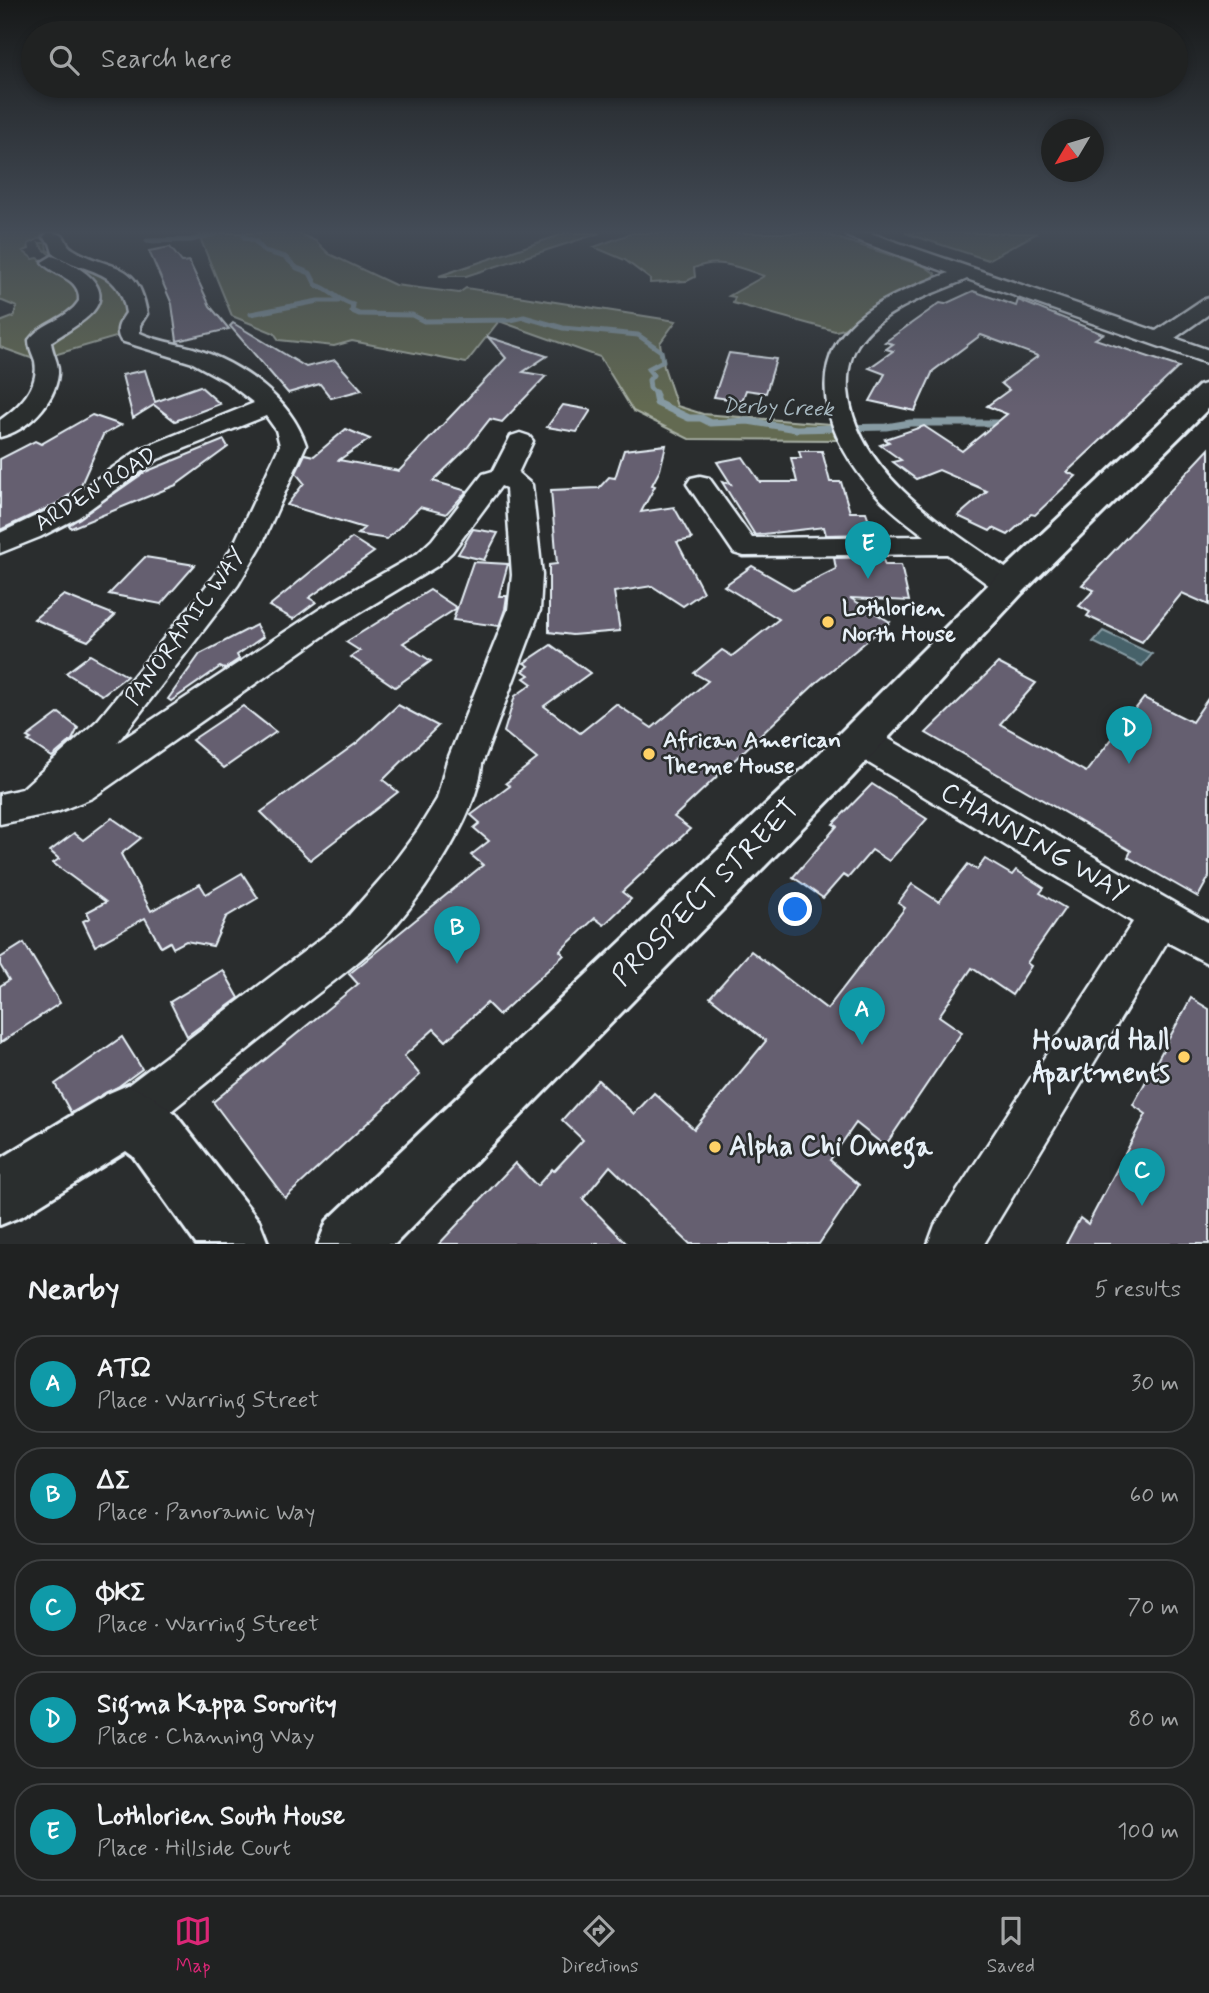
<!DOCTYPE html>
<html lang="en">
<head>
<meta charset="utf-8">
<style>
	body { margin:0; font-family:Mynerve,sans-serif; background:#282a2a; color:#f1f3f6 }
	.compass { position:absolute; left:1041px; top:119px; width:63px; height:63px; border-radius:50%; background:#202222; box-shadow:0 4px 10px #0003; rotate:232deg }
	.you { position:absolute; left:796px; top:910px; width:24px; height:24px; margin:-18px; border:5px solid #fff; border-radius:50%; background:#1a73e8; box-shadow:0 0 0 10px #1a73e833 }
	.badge { display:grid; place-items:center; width:46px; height:46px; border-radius:50%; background:#db2777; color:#fff; font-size:23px; font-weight:700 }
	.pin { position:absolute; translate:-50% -58px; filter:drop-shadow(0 2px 4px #0008) }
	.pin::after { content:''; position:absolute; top:37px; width:24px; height:21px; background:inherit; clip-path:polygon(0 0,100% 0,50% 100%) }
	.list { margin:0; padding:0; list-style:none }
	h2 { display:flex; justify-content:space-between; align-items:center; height:91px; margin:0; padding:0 28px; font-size:30px }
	h2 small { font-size:23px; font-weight:400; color:#a2a4a5 }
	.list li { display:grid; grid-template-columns:46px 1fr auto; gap:21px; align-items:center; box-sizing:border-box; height:98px; margin:0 14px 14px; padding:0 14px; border:2px solid #3d3f40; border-radius:28px }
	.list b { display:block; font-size:26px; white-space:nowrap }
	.list p { margin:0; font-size:23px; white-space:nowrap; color:#a2a4a5 }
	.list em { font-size:23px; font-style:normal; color:#a2a4a5 }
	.icon { flex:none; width:38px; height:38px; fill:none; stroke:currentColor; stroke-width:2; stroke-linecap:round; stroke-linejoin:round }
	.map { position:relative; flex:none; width:1209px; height:1244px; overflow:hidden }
	.search { position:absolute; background:#202222; box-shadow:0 4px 10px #0003; left:21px; right:21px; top:21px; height:77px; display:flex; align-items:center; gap:18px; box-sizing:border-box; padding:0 24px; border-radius:38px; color:#a2a4a5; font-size:26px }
	.sheet { height:651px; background:#202222 }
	nav { display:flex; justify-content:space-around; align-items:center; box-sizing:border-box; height:98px; border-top:2px solid #3d3f40; background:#202222; font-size:19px; color:#a2a4a5 }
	nav a { display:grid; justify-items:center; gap:4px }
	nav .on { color:#db2777 }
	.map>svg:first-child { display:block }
	.green { fill:#646b51; stroke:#a6aea4; stroke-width:2 }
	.water { fill:#46626b; stroke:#879ba3; stroke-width:2 }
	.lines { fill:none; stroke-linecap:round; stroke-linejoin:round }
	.stream-far1 { stroke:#879ba3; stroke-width:5 }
	.stream { stroke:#879ba3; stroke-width:7 }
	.building { fill:#655f70; stroke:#e8f1f8; stroke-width:2 }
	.minor-casing { stroke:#e8f1f8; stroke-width:5 }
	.tertiary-casing { stroke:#e8f1f8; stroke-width:6 }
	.minor { fill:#2a2d2e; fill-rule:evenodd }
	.tertiary { fill:#2a2d2e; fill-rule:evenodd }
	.poi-dot { fill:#ffd166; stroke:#2a2d2e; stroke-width:2.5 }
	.labels { text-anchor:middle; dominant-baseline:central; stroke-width:5; stroke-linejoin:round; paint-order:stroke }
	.far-water-label { font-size:21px; font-style:italic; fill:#a7b8c0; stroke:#2a2d2e }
	.street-label { font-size:23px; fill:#e8f1f8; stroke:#2a2d2e }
	.poi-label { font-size:23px; font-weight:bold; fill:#e8f1f8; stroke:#2a2d2e; text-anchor:start }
	.near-street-label { font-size:28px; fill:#e8f1f8; stroke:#2a2d2e }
	.near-poi-label { font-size:28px; font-weight:bold; fill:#e8f1f8; stroke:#2a2d2e; text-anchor:end }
</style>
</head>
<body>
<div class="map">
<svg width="1209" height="1244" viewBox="0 0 1209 1244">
	<rect width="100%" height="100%" fill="#2a2d2e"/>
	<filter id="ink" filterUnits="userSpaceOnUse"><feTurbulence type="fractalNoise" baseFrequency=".0143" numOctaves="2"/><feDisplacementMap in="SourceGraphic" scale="14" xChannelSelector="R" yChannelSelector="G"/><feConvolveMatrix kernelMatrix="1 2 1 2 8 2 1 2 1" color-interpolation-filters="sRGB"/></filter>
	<g filter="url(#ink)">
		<g class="green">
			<polygon points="0,233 50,233 28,244 29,249 23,251 33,259 38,258 74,276 84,296 60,323 39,361 0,347 0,322 13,317 17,307 0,300"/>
			<polygon points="198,233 298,233 316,241 329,254 395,285 459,293 466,288 676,321 660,343 664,367 677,406 703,414 830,424 837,440 689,439 633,411 600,357 499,321 466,363 352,341 334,346 279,340 274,333 232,316"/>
			<polygon points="566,233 600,233 466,276 439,276"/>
			<path d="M632,233H822L924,266L936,274C925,288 897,292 881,301C866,309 851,330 835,331L733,303L735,297L729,296L764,276C741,268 718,257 694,268L695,277L687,281L650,283V279L625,260L594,247Z"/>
			<polygon points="905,233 1037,233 988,260"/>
			<path d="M39,243H46L47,250C70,265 130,272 126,310C125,319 119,329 116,337L54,355L51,340L98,296C96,263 54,268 39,243Z"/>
		</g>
		<polygon class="water" points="1103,631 1152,654 1142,666 1093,642"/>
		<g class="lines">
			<g class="stream-far1">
				<path d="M244,233V237L255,241L264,251L285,257L297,268L310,273L316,285C331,289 337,301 353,305L352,311L359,314L412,315L424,321L511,320L524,317L563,328L638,335L661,351L663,361L648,369L653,375L649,380L650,388L657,395"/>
				<polyline points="147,241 191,240 219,233"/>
				<polyline points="251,314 318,301 338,301"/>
			</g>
			<polyline class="stream" points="655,393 657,403 689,418 701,418 711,423 748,421 796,429 886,427 910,423 1005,423"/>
		</g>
		<g class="building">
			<polygon points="170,247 182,262 189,261 210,306 229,329 177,341 172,304 149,251"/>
			<polygon points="973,291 1016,306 1018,300 1103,334 1095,339 1179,367 1067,472 1076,476 1035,515 1031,514 1008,535 993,528 990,531 958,516 987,491 939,470 916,479 893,462 901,460 880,445 889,442 885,439 924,426 962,451 1007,414 987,406 1009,390 1001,383 1038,356 981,335 933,371 915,411 870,401 885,374 869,368 893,351 886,349 893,344 885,342 940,303 945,304"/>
			<polygon points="233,323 306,367 335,360 362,390 331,398 320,384 288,393 230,326"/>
			<polygon points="488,337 547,356 523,372 546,376 502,422 490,419 467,448 433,481 467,491 446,514 420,507 387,539 357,534 364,528 287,505 304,483 296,473 305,454 314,456 346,429 370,439 339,460 399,471 506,358"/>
			<polygon points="729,353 776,359 766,393 746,390 742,401 714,397"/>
			<polygon points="145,370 155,402 200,386 220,404 175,421 154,405 133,418 122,375"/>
			<polygon points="563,405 591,410 577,432 547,427"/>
			<polygon points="92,415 121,425 103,435 80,487 58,503 0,530 0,459 35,441 41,444"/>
			<polygon points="224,440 228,447 176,485 71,528 69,525 145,472"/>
			<polygon points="666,445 660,470 652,485 655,486 641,512 674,507 692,539 677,542 703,592 683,606 652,586 614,592 620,631 572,635 549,632 549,565 557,564 551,490 599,488 609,477 615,478 624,450"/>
			<polygon points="1209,449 1209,605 1182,593 1142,642 1087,616 1090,612 1079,606 1094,590 1082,585"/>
			<polygon points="799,451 822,451 830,482 841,482 850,512 866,512 874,534 826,535 824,527 755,535 722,482 731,484 717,462 743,457 760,482 797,482 791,458 801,458"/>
			<polygon points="473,529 498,533 484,560 458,554"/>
			<polygon points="352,538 374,552 309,598 316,602 293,619 269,606"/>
			<polygon points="145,557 195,565 161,604 109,594"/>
			<polygon points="882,557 885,565 901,565 909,601 850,598 890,622 816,683 674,817 690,829 622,892 631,899 604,925 595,918 560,951 564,955 499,1015 487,1003 446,1041 434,1029 404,1056 420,1075 285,1198 213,1102 358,984 349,974 483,865 471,855 489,841 474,828 480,823 471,815 510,786 506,783 537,759 504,732 515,696 532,684 524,678 529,675 523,671 529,666 524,663 551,645 590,673 544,706 580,733 616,704 652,728 708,681 694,673 722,650 732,656 779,619 724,586 752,566 794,590 836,569 834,558"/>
			<polygon points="473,562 508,564 499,596 507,596 505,609 499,626 453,620"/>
			<polygon points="430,590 457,608 403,643 431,661 395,687 351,657 360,651 346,642"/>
			<polygon points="64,595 115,615 88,641 34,619"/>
			<polygon points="256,625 263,637 237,655 239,659 224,669 220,667 171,701 168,699 200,654"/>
			<polygon points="90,655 127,676 102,695 66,673"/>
			<polygon points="998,663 1036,683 1000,724 1086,772 1144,698 1192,722 1209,697 1209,877 1198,897 1128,857 1131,851 926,733"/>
			<polygon points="398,705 438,726 383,780 398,792 310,860 261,812 358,742"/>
			<polygon points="243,706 276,732 224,768 192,740"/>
			<polygon points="59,713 78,728 72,740 52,757 28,741 31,739 27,737"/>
			<polygon points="872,784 927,819 889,861 872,850 848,878 843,875 823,898 793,877 837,826 833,824"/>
			<polygon points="112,818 141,838 121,854 151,911 200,884 206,894 242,873 258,898 226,917 213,946 186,941 173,948 170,942 161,947 145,918 95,946 83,921 90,918 87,912 106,902 53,863 59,859 50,851 74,833 83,840"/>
			<polygon points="985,859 1012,875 1016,870 1044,888 1040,893 1065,908 1027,963 1031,966 1012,995 972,968 939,1016 962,1032 885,1146 856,1123 830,1160 859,1185 819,1244 690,1244 610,1166 583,1199 627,1244 439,1244 515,1163 537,1186 552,1169 554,1171 583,1140 562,1120 598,1080 634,1114 654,1093 694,1129 766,1041 710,997 751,951 827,1009 905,908 898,903 912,884 939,902 968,864 977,870"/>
			<polygon points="24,943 60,1003 0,1043 0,986 9,980 0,965 0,958"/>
			<polygon points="223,970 239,998 187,1036 170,1002"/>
			<polygon points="1191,998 1209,1009 1209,1244 1066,1244 1080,1218 1088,1224 1146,1114 1133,1105"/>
			<polygon points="122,1037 142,1069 119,1086 71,1113 55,1084"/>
		</g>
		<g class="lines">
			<defs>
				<g id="minor">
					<path d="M48,233C71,233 61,242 73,249C109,272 138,257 147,314L140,325V333C157,341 175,343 193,348C240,363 290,397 306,445L261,546L238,585L117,743L320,609L417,554L432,540L483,474L493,471L511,436L520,433L529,436L533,441L518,473L532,485L542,575L540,610L482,764C477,819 414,911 373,949C349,970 323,989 298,1009C247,1050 196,1091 145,1132L128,1139L111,1132L104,1115L111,1098L343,922L386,873L418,830L437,799L446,764L508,610L512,575L506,488L501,486L452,552L437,566L342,623L92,798L57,812L0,824V794L22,789L98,720L212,579L233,546L280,445L276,430L266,416L158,459L79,517L40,537L0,553V533L59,505L140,449L254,403L226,381L193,363L121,341C114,330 120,322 126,313C120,266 85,275 53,253L50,243L43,237Z"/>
					<path d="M845,233H870L1156,331L1202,300L1209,298V314L1175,338L1209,350V364L967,279C931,295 887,307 861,340C850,354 847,373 848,390C855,476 956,534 1020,578L1024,585L1020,592L1009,595L998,592L947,554L744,556L734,553L687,484L691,478L700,476L709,478L752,538L925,536C908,523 890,510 876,494C827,441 797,362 866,312C891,294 921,284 949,273L848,237Z"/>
					<path d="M52,256C66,260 81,268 91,278C119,308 71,327 51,342C52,353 59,362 58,374C55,403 27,431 0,437V420C19,407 40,387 35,361C33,354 29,348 29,340C42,322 67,320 79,301C81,277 54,277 42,262Z"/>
					<polygon points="860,727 873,730 1209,923 1209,964 1167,942 984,1244 928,1244 935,1225 1133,922 847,750 842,740 847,730"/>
				</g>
				<g id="tertiary">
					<polygon points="1209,383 1209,408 1022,593 852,777 395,1244 318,1244 327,1221 820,753 996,577 1199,386"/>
					<polygon points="128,1085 149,1094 175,1114 259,1221 268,1244 196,1244 133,1156 126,1151 22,1216 0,1225 0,1159 107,1094"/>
				</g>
			</defs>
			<use href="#minor" class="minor-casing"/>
			<use href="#tertiary" class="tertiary-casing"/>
			<use href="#minor" class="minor"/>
			<use href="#tertiary" class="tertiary"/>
		</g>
	</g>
	<linearGradient id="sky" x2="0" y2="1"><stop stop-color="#171919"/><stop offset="0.57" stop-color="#444c57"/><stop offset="1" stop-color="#444c57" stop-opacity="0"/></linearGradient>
	<rect width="1209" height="407" fill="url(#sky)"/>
	<g class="poi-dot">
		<circle cx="828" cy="622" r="7"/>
		<circle cx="649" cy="754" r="7"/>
		<circle cx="1184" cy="1057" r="7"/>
		<circle cx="715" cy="1147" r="7"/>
	</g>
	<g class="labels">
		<g class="far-water-label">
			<text transform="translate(778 408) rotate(2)">Derby Creek</text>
		</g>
		<g class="street-label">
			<text transform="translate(96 490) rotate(-32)">ARDEN ROAD</text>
			<text transform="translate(186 627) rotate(-54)">PANORAMIC WAY</text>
		</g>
		<g class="poi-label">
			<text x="842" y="609">Lothlorien<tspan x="842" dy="26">North House</tspan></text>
			<text x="663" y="741">African American<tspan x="663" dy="26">Theme House</tspan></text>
		</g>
		<g class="near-street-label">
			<text transform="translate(1034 843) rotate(30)">CHANNING WAY</text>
			<text transform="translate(706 893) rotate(-45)">PROSPECT STREET</text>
		</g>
		<g class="near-poi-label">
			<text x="1170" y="1041">Howard Hall<tspan x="1170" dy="32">Apartments</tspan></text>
			<text x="729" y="1147" text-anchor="start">Alpha Chi Omega</text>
		</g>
	</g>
</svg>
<svg class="compass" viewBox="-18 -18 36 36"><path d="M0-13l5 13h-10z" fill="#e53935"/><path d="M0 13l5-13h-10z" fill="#a2a4a5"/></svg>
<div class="you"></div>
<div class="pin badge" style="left:862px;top:1045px;background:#0f9aa8">A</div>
<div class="pin badge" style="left:457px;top:964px;background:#0f9aa8">B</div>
<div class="pin badge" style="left:1142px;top:1206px;background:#0f9aa8">C</div>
<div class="pin badge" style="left:1129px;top:764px;background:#0f9aa8">D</div>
<div class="pin badge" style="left:868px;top:579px;background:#0f9aa8">E</div>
<div class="search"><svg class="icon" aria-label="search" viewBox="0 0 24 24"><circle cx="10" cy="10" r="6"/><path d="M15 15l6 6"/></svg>Search here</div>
</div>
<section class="sheet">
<h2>Nearby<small>5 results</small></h2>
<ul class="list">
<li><span class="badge" style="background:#0f9aa8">A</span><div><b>ΑΤΩ</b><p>Place · Warring Street</p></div><em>30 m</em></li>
<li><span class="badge" style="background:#0f9aa8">B</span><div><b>ΔΣ</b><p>Place · Panoramic Way</p></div><em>60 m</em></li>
<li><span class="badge" style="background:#0f9aa8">C</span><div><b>ΦΚΣ</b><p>Place · Warring Street</p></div><em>70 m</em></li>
<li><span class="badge" style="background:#0f9aa8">D</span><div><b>Sigma Kappa Sorority</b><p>Place · Channing Way</p></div><em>80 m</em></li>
<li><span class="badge" style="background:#0f9aa8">E</span><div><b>Lothlorien South House</b><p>Place · Hillside Court</p></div><em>100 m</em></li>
</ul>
</section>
<nav>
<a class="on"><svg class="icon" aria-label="map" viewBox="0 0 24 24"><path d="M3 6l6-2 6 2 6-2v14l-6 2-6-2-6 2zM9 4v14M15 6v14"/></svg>Map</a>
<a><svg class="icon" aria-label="directions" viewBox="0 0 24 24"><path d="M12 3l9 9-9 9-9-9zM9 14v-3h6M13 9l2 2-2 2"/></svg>Directions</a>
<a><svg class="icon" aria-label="saved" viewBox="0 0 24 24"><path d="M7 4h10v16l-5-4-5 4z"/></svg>Saved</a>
</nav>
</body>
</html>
